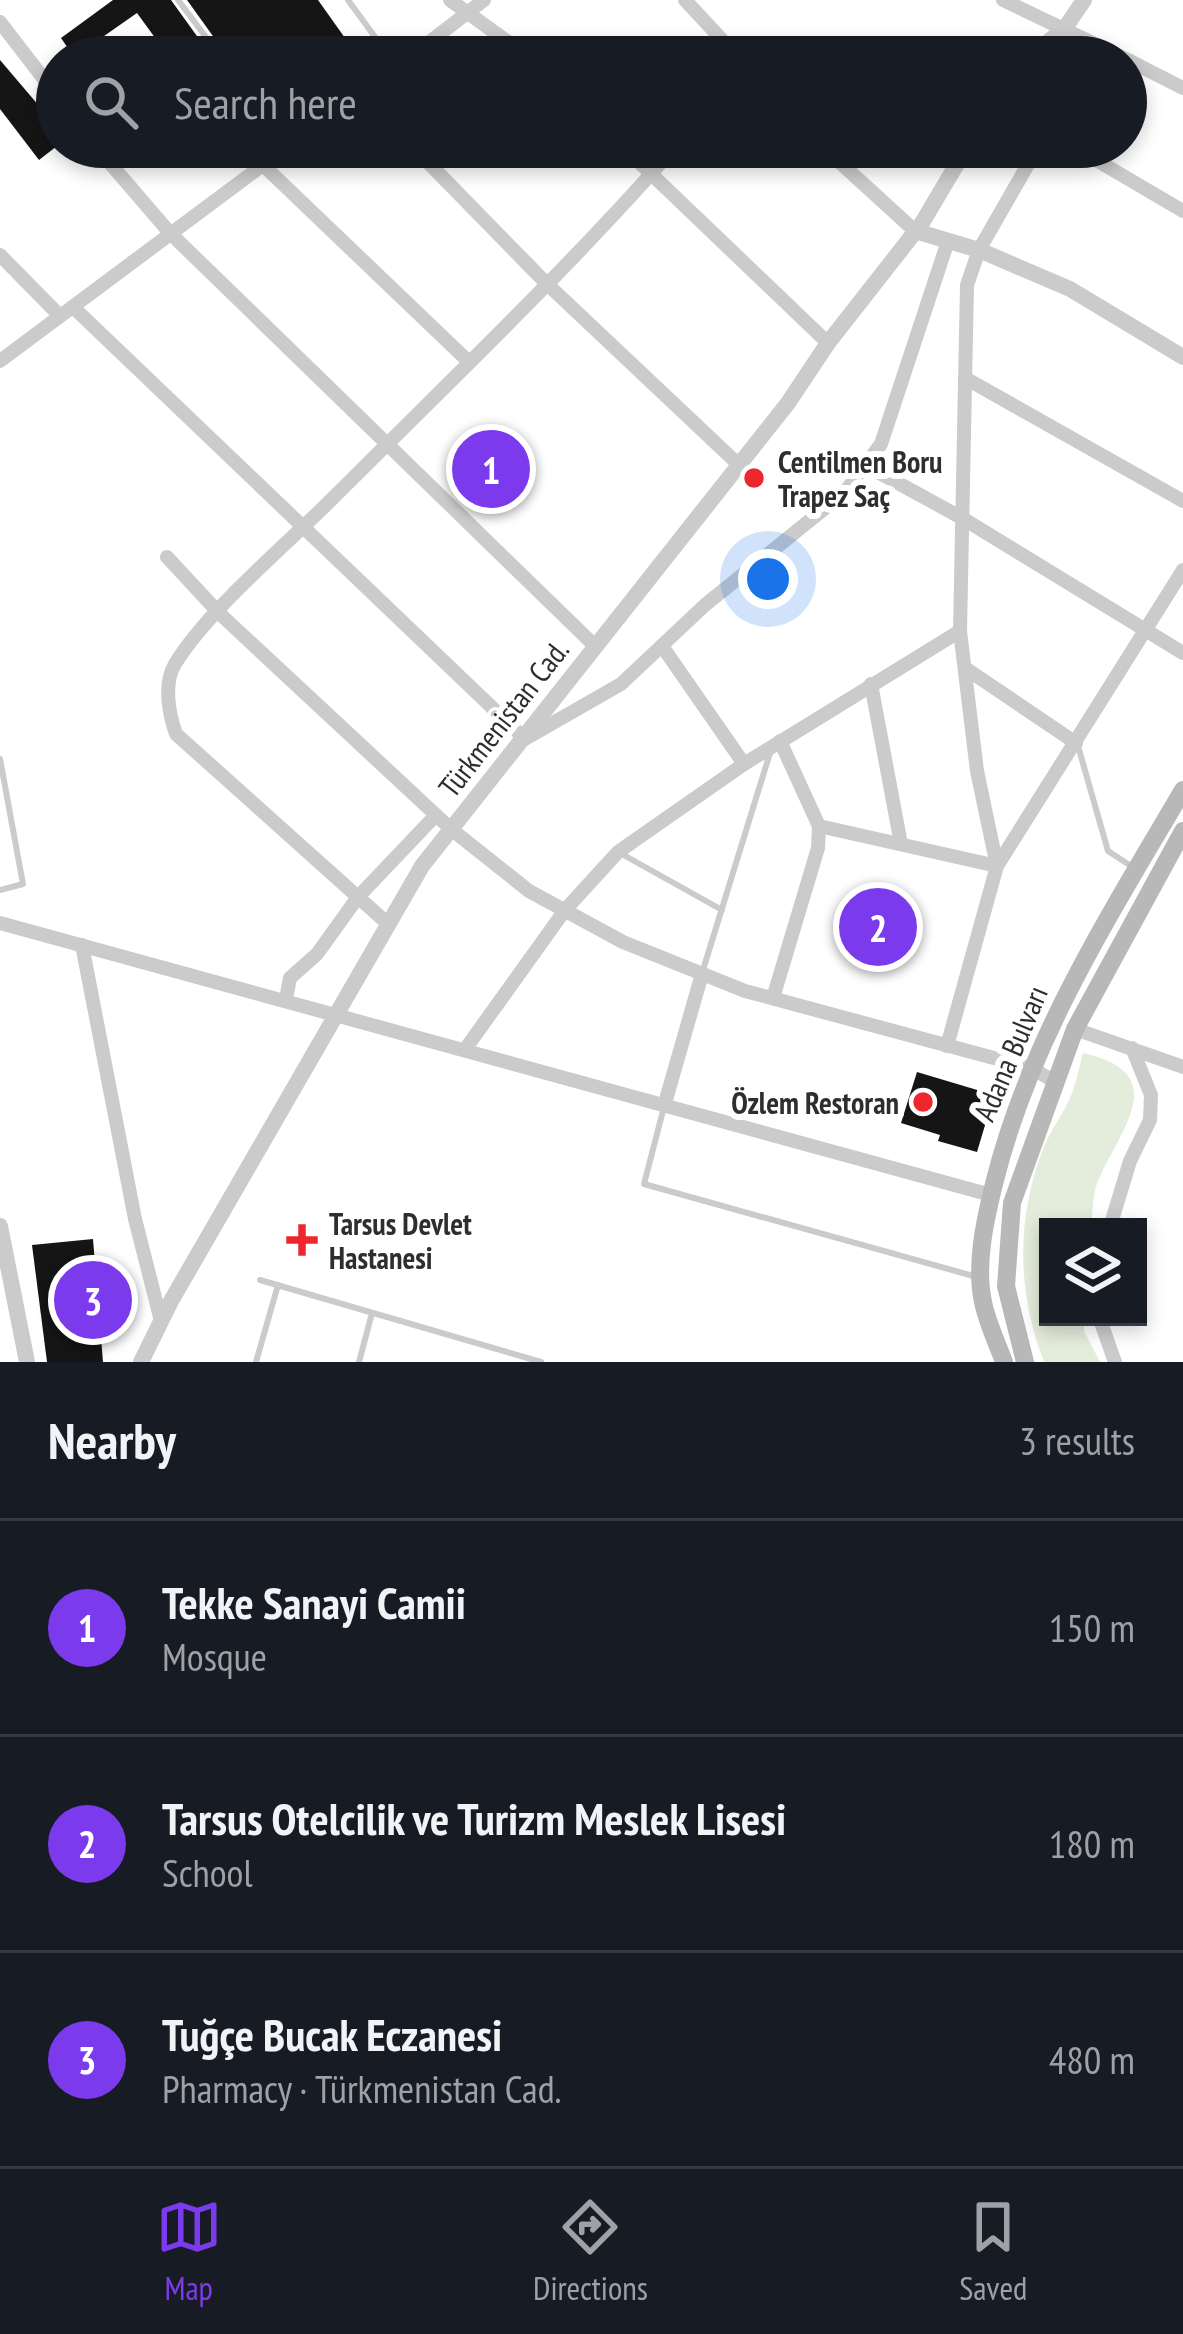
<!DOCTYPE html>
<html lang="en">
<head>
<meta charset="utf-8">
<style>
	body { margin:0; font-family:"PT Sans Narrow",sans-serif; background:#20242c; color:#f1f3f6 }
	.controls { position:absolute; right:36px; bottom:36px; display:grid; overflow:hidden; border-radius:0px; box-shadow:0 6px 18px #0003 }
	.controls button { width:108px; height:108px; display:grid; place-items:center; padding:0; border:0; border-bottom:3px solid #363941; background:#171b24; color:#f1f3f6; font:60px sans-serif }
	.you { position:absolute; left:768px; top:579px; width:42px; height:42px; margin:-30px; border:9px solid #fff; border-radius:50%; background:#1a73e8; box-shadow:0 0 0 18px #1a73e833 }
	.badge { display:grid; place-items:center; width:78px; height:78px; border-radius:50%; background:#7c3aed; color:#fff; font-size:39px; font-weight:700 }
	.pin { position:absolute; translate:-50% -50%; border:6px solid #fff; box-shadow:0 3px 12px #0006 }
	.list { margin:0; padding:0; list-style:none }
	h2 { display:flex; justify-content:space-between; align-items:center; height:156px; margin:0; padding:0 48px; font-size:51px }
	h2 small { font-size:39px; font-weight:400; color:#9ea1a6 }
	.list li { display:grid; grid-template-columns:78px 1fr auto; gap:36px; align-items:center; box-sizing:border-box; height:216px; padding:0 48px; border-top:3px solid #363941 }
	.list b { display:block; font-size:45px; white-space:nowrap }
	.list p { margin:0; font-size:39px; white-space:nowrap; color:#9ea1a6 }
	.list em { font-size:39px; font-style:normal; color:#9ea1a6 }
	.icon { flex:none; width:66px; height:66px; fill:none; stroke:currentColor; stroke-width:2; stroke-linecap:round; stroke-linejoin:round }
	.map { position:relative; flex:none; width:1183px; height:1362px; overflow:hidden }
	.search { position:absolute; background:#171b24; box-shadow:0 6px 18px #0003; left:36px; right:36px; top:36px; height:132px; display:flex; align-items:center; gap:30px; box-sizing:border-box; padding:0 42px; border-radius:66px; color:#9ea1a6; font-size:45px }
	.sheet { height:804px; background:#171b24 }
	nav { display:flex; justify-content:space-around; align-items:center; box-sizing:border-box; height:168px; border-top:3px solid #363941; background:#171b24; font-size:33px; color:#9ea1a6 }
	nav a { display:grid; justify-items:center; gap:6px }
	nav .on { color:#7c3aed }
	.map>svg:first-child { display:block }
	.green { fill:#e4ecdb }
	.building { fill:#151515 }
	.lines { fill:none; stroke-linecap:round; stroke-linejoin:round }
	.service { stroke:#cbcbcb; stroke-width:6 }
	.minor { stroke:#cbcbcb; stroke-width:14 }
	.tertiary { stroke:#cbcbcb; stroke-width:16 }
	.secondary { stroke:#b8b8b8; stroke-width:18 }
	.poi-dot { fill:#ee272f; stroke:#fff; stroke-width:4.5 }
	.labels { text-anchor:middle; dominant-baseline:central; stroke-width:12; stroke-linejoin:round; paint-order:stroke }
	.poi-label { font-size:30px; font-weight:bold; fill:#2e2e2e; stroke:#fff; text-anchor:start }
	.street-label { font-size:30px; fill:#2e2e2e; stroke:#fff }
</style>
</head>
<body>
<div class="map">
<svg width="1183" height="1362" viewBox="0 0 1183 1362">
	<rect width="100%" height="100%" fill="#fff"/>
	<path class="green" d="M1083,1053C1173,1073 1121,1128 1099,1179C1092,1193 1093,1212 1091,1227H1048V1317H1084V1331L1100,1362H1044C1017,1292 1016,1219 1043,1149C1050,1131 1062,1116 1070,1098C1076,1084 1079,1068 1083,1053Z"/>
	<g class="building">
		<polygon points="113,0 171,0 212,57 169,57 137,13 74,57 61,38"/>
		<polygon points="187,0 318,0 345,38 320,57 228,57"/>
		<polygon points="0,60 57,127 57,146 39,160 0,109"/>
		<polygon points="505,447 513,481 478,490 470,456"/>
		<polygon points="917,1072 994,1095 977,1152 938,1141 940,1135 901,1123"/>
		<polygon points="93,1239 103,1362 47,1362 32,1245"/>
	</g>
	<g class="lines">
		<g class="service">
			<polyline points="178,0 221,57"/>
			<polyline points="348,0 375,37"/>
			<polyline points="1078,746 1108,851 1131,866"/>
			<polyline points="0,759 23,884 0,890"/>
			<polyline points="620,853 722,910"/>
			<polyline points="703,970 770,753"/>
			<polyline points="664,1107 644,1184 977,1277"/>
			<polyline points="260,1280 541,1362"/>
			<polyline points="256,1362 278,1285"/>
			<polyline points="359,1362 372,1313"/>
		</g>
		<g class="minor">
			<polyline points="450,0 529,57"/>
			<polyline points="685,0 738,57"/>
			<polyline points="1003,0 1122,57"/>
			<polyline points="0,22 57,96"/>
			<polyline points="410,57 484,0"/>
			<polyline points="1060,57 1065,28"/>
			<polyline points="1126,59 1183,88"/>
			<polyline points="96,147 170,233 595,646"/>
			<polyline points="413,147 546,283 739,465"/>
			<polyline points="623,147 828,343"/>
			<polyline points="823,147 915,231"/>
			<polyline points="1074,147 1183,211"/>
			<polyline points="263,165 469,362"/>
			<polyline points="0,255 60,316"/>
			<polyline points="73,307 525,739 621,684 705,605 845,492 881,444 948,241"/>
			<polyline points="0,361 287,147"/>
			<polyline points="965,378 1183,501"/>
			<polyline points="865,465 962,518 1183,653"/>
			<polyline points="167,557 219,613 451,829 529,891 623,942 745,991 1031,1068 1054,1081"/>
			<polyline points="662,646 744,764"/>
			<polyline points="965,668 1076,743"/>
			<polyline points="871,684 901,844"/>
			<polyline points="819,826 997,866 1183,570"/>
			<polyline points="0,923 991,1195"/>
			<path d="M387,923L176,734C169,714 163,684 175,664C208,610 286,545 332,499C448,383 567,270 675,147"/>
			<polyline points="82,945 135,1219 161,1321"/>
			<polyline points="773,998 818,848 819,826 780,741"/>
			<polyline points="286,999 290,978 317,954 358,897 436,815"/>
			<polyline points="1075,1029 1183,1067"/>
			<polyline points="947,1046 997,866 977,771 960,631 967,285 979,250 1038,147"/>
			<polyline points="466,1048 565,910 618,852 744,764 960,631"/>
			<polyline points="665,1103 702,974"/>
			<polyline points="1110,1227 1130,1161 1150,1120 1151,1095 1132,1048"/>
			<polyline points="1099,1317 1115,1362"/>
		</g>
		<g class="tertiary">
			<polyline points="1030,57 1065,28 1084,0"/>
			<polyline points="915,231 979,250 1070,289 1183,357"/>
			<polyline points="0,1226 27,1362"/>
			<polyline points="141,1362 171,1301 422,866 788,403 828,343 922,223 967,147"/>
		</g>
		<g class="secondary">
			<path d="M1004,1362C997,1343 987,1322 983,1302C975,1265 985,1220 994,1184C1029,1041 1109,916 1183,790"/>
			<polyline points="1025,1362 1006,1286 1012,1203 1075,1029 1183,831"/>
		</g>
	</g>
	<g class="poi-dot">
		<circle cx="754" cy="478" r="12"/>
		<circle cx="923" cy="1102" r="12"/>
		<path d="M296 1222h12v12h12v12h-12v12h-12v-12h-12v-12h12z"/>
	</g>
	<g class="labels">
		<g class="poi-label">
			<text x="778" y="461">Centilmen Boru<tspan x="778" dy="34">Trapez Saç</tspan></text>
			<text x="899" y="1102" text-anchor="end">Özlem Restoran</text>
			<text x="329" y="1223">Tarsus Devlet<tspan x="329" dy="34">Hastanesi</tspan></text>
		</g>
		<g class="street-label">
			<text transform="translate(503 718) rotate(-52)">Türkmenistan Cad.</text>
			<text transform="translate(1010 1053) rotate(-67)">Adana Bulvarı</text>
		</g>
	</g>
</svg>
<div class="controls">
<button><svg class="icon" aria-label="layers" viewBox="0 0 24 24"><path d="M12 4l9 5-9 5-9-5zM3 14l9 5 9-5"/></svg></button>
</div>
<div class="you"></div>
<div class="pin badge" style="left:491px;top:469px">1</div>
<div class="pin badge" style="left:878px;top:927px">2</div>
<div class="pin badge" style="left:93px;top:1300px">3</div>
<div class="search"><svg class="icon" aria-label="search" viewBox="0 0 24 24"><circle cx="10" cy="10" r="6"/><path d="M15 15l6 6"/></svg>Search here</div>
</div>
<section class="sheet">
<h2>Nearby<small>3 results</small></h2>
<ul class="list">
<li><span class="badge">1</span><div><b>Tekke Sanayi Camii</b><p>Mosque</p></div><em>150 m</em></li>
<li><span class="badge">2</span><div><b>Tarsus Otelcilik ve Turizm Meslek Lisesi</b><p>School</p></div><em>180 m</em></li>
<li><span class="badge">3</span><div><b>Tuğçe Bucak Eczanesi</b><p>Pharmacy · Türkmenistan Cad.</p></div><em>480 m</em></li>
</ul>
</section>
<nav>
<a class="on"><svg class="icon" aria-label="map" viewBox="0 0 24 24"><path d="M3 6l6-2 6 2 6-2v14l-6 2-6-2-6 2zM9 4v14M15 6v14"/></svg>Map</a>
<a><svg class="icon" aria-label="directions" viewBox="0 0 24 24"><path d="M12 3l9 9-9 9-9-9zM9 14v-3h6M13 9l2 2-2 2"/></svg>Directions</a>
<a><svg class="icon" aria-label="saved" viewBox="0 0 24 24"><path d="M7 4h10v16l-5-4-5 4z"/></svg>Saved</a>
</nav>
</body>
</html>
